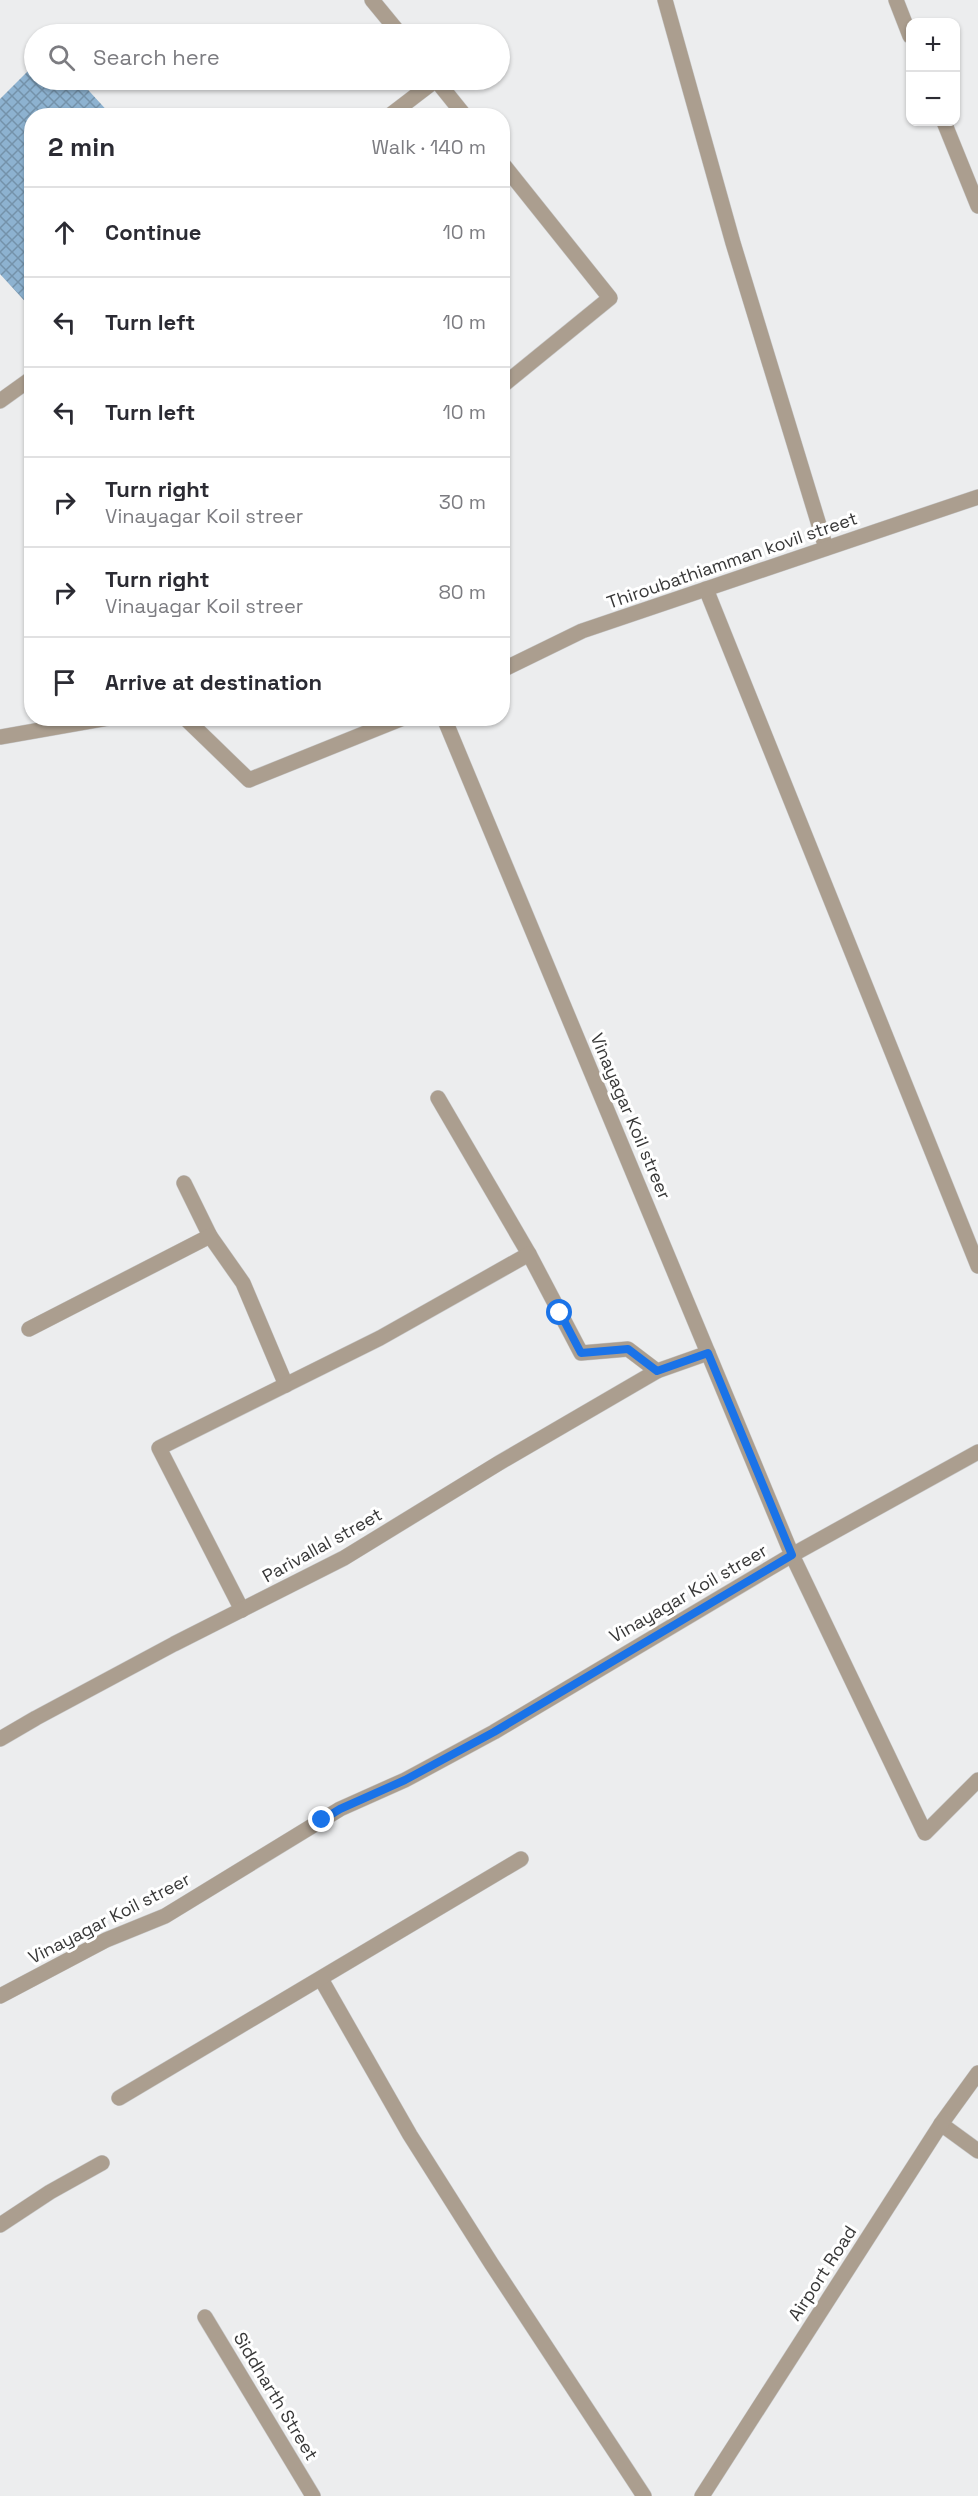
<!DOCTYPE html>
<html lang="en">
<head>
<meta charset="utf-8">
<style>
	body { margin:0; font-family:"Space Grotesk",sans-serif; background:#f2f2f3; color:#2b2b33 }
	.controls { position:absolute; right:18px; top:18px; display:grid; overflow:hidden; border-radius:12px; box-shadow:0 2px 4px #0004 }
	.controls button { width:54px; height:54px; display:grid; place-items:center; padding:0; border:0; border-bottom:2px solid #e1e1e2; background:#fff; color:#2b2b33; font:30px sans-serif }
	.stop { position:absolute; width:18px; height:18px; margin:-14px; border:4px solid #1a73e8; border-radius:50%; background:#fff }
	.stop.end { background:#1a73e8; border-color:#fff; box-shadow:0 2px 6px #0008 }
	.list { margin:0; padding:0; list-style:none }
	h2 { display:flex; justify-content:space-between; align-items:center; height:78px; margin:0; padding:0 24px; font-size:26px }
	h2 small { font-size:20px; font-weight:400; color:#7c7c81 }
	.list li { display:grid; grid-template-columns:39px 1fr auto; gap:18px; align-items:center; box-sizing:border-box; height:90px; padding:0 24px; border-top:2px solid #e1e1e2 }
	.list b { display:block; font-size:22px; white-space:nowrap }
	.list p { margin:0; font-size:20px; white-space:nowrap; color:#7c7c81 }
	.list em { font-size:20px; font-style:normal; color:#7c7c81 }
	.icon { flex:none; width:33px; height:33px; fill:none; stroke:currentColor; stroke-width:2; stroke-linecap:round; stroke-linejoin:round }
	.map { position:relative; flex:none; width:978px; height:2496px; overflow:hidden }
	.search { position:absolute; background:#fff; box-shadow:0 2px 4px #0004; left:24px; top:24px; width:486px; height:66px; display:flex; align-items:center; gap:15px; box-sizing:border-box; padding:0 21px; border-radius:33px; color:#7c7c81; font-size:22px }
	.panel { position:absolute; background:#fff; box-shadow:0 2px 4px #0004; left:24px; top:108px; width:486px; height:618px; border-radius:24px }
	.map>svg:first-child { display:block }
	.building { fill:url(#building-cross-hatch) }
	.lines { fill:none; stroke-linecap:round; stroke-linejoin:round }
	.minor-casing { stroke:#c8c9ca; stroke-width:16 }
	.tertiary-casing { stroke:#c8c9ca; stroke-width:16 }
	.minor { stroke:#ab9e8f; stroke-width:15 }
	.tertiary { stroke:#ab9e8f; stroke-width:15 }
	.route { stroke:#1a73e8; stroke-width:8 }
	.labels { text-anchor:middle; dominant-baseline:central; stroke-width:6; stroke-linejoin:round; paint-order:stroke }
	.street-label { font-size:18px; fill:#383838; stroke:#fff }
</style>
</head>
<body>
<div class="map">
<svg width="978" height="2496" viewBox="0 0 978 2496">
	<defs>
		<pattern id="building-cross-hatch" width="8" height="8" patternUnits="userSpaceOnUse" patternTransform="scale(1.5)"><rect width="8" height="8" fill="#8db2d0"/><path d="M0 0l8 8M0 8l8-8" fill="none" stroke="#7492aa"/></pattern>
	</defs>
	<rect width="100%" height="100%" fill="#ecedee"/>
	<polygon class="building" points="34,65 34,80 79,80 112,116 32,116 32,309 0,274 0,99"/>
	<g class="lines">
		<defs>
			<g id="minor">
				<polyline points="372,0 400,34"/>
				<polyline points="665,0 733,243 826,548"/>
				<polyline points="896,0 910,36"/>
				<polyline points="436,80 465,116"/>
				<polyline points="389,116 436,80"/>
				<polyline points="944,122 978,206"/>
				<polyline points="502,163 610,298 502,386"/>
				<polyline points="0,401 32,378"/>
				<polyline points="706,589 978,1266"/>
				<polyline points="502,670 582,631 978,497"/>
				<polyline points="185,718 249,780 403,718"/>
				<polyline points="0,737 108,718"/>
				<polyline points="438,1098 529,1254"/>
				<polyline points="184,1183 210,1236 243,1283 286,1385"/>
				<polyline points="29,1329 210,1236"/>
				<polyline points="978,1452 792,1555 925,1833 978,1780"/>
				<polyline points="242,1610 159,1448 380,1338 529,1254 581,1353 628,1349 657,1371 708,1353"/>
				<polyline points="0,1739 36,1718 174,1644 344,1558 499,1463 657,1371"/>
				<polyline points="321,1979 410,2135 491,2263 644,2496"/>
				<polyline points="0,1996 106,1940 165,1916 340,1809 405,1780 494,1732 792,1555 444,718"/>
				<polyline points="119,2098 521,1859"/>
				<polyline points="941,2124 978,2151"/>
				<polyline points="0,2225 50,2192 102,2163"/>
				<polyline points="205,2317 313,2496"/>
			</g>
			<polyline id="tertiary" points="702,2496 941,2124 978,2073"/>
		</defs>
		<use href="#minor" class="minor-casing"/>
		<use href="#tertiary" class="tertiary-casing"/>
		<use href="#minor" class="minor"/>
		<use href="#tertiary" class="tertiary"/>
	</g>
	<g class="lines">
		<polyline class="route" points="322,1820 340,1809 405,1780 494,1732 792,1555 708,1353 657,1371 628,1349 581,1353 560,1313"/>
	</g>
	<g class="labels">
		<g class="street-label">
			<text transform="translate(732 560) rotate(-19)">Thiroubathiamman kovil street</text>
			<text transform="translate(631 1116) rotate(67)">Vinayagar Koil streer</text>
			<text transform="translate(322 1545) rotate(-29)">Parivallal street</text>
			<text transform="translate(688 1593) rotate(-30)">Vinayagar Koil streer</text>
			<text transform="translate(109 1918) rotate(-27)">Vinayagar Koil streer</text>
			<text transform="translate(822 2273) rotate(-57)">Airport Road</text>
			<text transform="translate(276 2396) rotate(59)">Siddharth Street</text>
		</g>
	</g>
</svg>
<div class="controls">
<button>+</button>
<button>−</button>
</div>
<div class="stop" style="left:560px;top:1313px"></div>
<div class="stop end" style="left:322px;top:1820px"></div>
<div class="search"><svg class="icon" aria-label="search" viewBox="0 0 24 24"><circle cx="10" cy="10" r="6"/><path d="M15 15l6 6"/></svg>Search here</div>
<section class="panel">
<h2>2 min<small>Walk · 140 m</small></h2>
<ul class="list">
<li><svg class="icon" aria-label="ahead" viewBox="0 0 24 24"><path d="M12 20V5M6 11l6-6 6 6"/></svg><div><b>Continue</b></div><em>10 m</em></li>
<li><svg class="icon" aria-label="left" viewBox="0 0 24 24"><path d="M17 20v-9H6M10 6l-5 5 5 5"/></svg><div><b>Turn left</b></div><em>10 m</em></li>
<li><svg class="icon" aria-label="left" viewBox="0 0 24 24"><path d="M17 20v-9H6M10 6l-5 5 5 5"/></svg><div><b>Turn left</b></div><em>10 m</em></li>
<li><svg class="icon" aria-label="right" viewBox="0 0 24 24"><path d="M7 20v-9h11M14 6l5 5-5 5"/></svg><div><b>Turn right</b><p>Vinayagar Koil streer</p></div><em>30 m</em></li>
<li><svg class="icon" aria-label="right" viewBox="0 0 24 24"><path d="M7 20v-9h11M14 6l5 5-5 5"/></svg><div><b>Turn right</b><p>Vinayagar Koil streer</p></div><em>80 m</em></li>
<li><svg class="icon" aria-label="arrive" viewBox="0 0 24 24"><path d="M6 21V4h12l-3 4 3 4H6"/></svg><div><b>Arrive at destination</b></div></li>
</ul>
</section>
</div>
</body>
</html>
